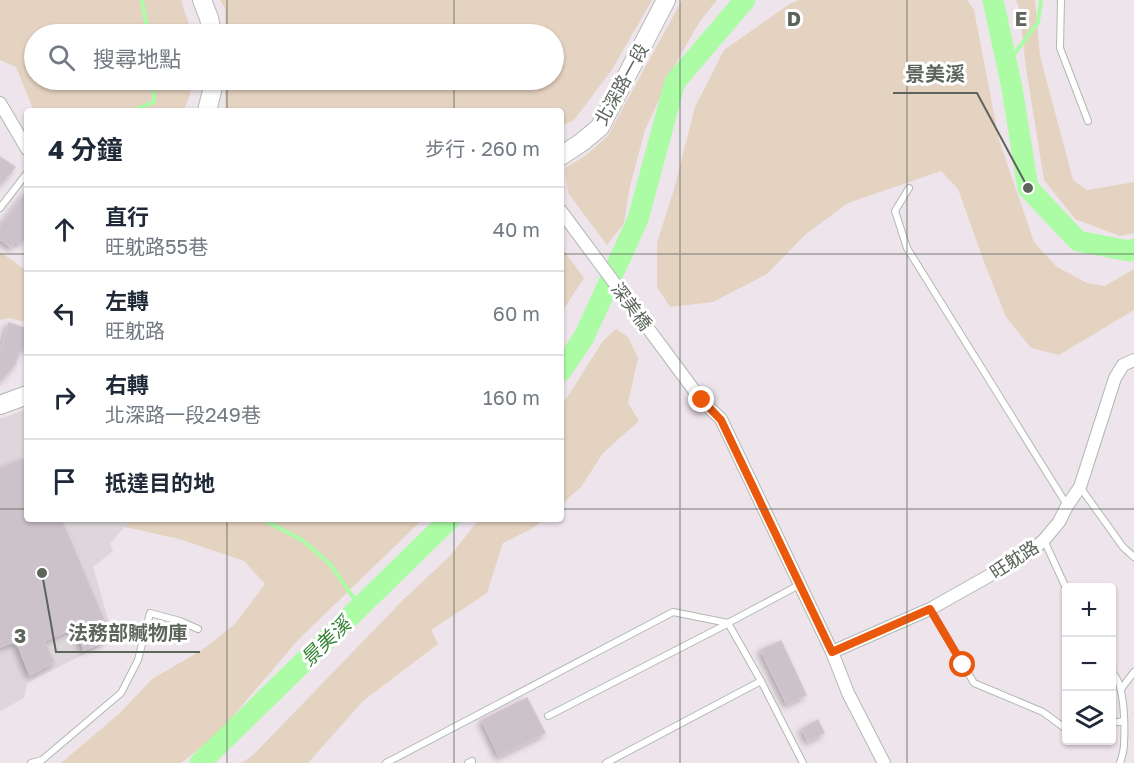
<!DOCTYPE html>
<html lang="zh-TW">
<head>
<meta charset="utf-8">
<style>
	body { margin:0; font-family:"Golos Text","Noto Sans TC",sans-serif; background:#f2f2f3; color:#1f2937 }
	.controls { position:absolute; right:18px; bottom:18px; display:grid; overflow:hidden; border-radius:6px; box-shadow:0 2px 4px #0004 }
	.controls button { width:54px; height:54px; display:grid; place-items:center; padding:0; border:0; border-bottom:2px solid #e0e1e3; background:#fff; color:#1f2937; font:30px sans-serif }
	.stop { position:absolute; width:18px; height:18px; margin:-14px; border:4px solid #ea580c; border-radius:50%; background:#fff }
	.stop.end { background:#ea580c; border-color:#fff; box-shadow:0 2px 6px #0008 }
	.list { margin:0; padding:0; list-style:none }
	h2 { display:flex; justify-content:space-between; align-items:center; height:78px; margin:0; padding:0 24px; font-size:26px }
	h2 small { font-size:20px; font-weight:400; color:#747a83 }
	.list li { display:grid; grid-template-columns:39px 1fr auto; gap:18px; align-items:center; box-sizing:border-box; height:84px; padding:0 24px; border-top:2px solid #e0e1e3 }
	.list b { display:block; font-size:22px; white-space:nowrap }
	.list p { margin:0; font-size:20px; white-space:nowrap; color:#747a83 }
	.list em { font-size:20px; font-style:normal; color:#747a83 }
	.icon { flex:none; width:33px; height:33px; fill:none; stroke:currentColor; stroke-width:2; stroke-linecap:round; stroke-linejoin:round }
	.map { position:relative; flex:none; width:1134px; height:763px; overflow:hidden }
	.search { position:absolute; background:#fff; box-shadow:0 2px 4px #0004; left:24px; top:24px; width:540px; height:66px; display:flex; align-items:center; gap:15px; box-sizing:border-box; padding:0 21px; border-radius:33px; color:#747a83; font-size:22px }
	.panel { position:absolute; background:#fff; box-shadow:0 2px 4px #0004; left:24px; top:108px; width:540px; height:414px; border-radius:6px }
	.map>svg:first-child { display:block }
	.industrial { fill:#ddd6db }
	.green { fill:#e5d3c1 }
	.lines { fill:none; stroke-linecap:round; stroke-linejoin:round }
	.stream { stroke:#acfca6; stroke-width:4 }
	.river { stroke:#acfca6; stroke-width:21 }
	.building { fill:#ccc2ca; stroke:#d3c2d0; stroke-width:1.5; filter:url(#shadow) }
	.lane-casing { stroke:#b1b9b2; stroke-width:8 }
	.street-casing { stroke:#b1b9b2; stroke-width:14 }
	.secondary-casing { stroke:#b3bbb3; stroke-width:20 }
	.lane { stroke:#fff; stroke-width:6 }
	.street { stroke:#fff; stroke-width:12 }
	.secondary { stroke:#fff; stroke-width:18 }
	.route { stroke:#ea580c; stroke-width:8 }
	.grid { fill:none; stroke:#5c645c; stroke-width:1.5; stroke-opacity:0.55 }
	.labels { text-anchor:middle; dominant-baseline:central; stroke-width:6; stroke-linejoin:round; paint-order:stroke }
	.street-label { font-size:18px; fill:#5c645c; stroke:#fff }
	.water-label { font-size:20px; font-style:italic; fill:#358335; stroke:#fff }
	.grid-label { font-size:20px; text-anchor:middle; font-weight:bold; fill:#5c645c; stroke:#fff; stroke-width:6; stroke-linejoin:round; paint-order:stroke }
	.leader { fill:none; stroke:#5c645c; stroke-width:2 }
	.callout-dot { fill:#5c645c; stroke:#fff; stroke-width:2 }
	.callout-label { font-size:20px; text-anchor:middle; font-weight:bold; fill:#5c645c; stroke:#fff; stroke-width:6; stroke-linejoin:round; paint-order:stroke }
</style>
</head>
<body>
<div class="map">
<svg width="1134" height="763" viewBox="0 0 1134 763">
	<defs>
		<filter id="shadow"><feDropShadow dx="-3" dy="3" stdDeviation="3" flood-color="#0004"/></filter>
	</defs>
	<rect width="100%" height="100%" fill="#eee4eb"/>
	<polygon class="industrial" points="27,409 27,519 131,519 110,544 113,551 93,567 111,629 104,644 27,683 24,698 0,711 0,419"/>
	<g class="green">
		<polygon points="0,0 181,0 192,34 34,34 34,80 191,80 190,95 183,111 34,111 16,67 0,60"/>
		<polygon points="220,0 652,0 611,71 574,120 561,126 561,111 225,111 225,80 554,80 554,34 225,34 225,8"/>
		<polygon points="682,0 717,0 700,21 677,61 645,130 630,186 624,223 607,245 568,193 565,168 585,156 607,137"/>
		<polygon points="799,0 967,0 974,10 999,140 1034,242 1057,267 1087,283 1105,286 1134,269 1134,310 1059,355 1031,348 1006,317 986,267 958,189 941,171 848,203 806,234 767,274 713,302 670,307 657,287 657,243 674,189 695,107 724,50 791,3"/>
		<polygon points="1016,0 1035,0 1040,56 1073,180 1087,190 1134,182 1134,233 1120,236 1075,219 1044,180 1026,68 1019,7"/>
		<polygon points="561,247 584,278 561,313"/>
		<polygon points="0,252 23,268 27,273 27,315 25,322 9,318 0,320"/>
		<polygon points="616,329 628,337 638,358 628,403 639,421 603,453 581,487 561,505 561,407 603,341"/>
		<polygon points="131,519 423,519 297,641 216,736 181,763 61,763 120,713 152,679 202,650 235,624 265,584 244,561 179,539 125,527"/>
		<polygon points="479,519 544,519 533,528 503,543 487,593 431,630 438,644 363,701 308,763 242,763 254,754 404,599 451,555"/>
	</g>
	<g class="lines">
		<g class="stream">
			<polyline points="142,0 148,34"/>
			<polyline points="1007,64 1038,22 1041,0"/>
			<polyline points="132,111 154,102 153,80"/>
			<polyline points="262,519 302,540 330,564 360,607"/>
		</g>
		<g class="river">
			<polyline points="993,0 1012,88 1028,188 1078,241 1129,251 1134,249"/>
			<polyline points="561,371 584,337 638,219 675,82 745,0"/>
			<polyline points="200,763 450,519"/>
		</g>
	</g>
	<g class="building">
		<polygon points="0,157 15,167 0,185"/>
		<polygon points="27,191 27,237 20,243 15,241 11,247 0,239 0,227"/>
		<polygon points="9,323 27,329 27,348 21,347 15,364 0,381 0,353"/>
		<polygon points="27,458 27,519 61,519 109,632 103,643 84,650 75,628 44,641 54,662 30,675 16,641 0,647 0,469"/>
		<polygon points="781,641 806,695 787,704 761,650"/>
		<polygon points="527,698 545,733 499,756 482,720"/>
		<polygon points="818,720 824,733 808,741 802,729"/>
	</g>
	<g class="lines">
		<defs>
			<g id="lane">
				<polyline points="1061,0 1060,48 1088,121"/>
				<polyline points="909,188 895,211 907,248 1067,505"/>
				<polyline points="0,208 27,173"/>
				<polyline points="1080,487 1123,547 1134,557"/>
				<polyline points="1044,540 1066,588"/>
				<polyline points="799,585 728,623 761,681 803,763"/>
				<polyline points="930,609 974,683 1043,712 1066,729"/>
				<path d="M1112,673C1125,682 1125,727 1124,744C1124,750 1122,757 1120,763"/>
				<polyline points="1121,689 1134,672"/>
				<polyline points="548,716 727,624"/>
				<polyline points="1112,723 1124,721"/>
				<polyline points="31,763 42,760 121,693 138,660 150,613 180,621 198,629"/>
				<polyline points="386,763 673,612 728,623"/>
				<polyline points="468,763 472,761"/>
				<polyline points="606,763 761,681"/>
			</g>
			<g id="street">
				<polyline points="0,103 27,149"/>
				<polyline points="561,211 702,401 721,419 832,652 848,693 884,763"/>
				<polyline points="832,652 930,609 1026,555 1044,540 1059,522 1067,506 1080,487 1115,378 1123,365 1134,360"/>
			</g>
			<g id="secondary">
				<polyline points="202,0 209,18 212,34"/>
				<polyline points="207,111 212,91 212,80"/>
				<polyline points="561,156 582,142 600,127 666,0"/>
				<polyline points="0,405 27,395"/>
			</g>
		</defs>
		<use href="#lane" class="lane-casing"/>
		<use href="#street" class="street-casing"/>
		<use href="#secondary" class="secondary-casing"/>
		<use href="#lane" class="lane"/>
		<use href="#street" class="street"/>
		<use href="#secondary" class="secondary"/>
	</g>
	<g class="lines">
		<polyline class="route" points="702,400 721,420 832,652 930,609 963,665"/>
	</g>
	<path class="grid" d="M227,0V34M454,0V34M680,0V763M907,0V763M227,80V111M454,80V111M0,254H27M561,254H1134M0,509H27M561,509H1134M227,519V763M454,519V763"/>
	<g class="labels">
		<g class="street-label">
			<text transform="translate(621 84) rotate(-61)">北深路一段</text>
			<text transform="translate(632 306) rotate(53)">深美橋</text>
			<text transform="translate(1014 559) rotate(-33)">旺躭路</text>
		</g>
		<g class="water-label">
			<text transform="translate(325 641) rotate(-44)">景美溪</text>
		</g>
	</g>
	<g class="grid-label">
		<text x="794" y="26">D</text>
		<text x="1021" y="26">E</text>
		<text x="20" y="643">3</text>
	</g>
	<path class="leader" d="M1028 188L977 93H893M42 573L56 652H200"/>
	<g class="callout-dot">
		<circle cx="1028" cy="188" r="6"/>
		<circle cx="42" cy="573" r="6"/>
	</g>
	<g class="callout-label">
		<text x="935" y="81">景美溪</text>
		<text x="128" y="640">法務部贓物庫</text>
	</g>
</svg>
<div class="controls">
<button>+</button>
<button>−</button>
<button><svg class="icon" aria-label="layers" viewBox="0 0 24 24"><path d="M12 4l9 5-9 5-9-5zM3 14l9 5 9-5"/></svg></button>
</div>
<div class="stop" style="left:963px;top:665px"></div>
<div class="stop end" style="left:702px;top:400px"></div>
<div class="search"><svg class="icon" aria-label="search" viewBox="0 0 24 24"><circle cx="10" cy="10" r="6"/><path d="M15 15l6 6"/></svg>搜尋地點</div>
<section class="panel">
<h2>4 分鐘<small>步行 · 260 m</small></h2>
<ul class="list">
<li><svg class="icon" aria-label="ahead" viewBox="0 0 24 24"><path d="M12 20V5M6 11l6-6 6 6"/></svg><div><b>直行</b><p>旺躭路55巷</p></div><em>40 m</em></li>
<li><svg class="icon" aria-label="left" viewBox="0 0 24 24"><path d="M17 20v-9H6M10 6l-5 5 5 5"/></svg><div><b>左轉</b><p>旺躭路</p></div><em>60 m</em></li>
<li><svg class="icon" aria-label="right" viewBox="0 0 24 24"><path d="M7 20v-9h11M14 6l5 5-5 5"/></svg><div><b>右轉</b><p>北深路一段249巷</p></div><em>160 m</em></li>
<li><svg class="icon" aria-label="arrive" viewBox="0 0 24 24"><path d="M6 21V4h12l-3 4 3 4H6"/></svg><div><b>抵達目的地</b></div></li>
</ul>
</section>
</div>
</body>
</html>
